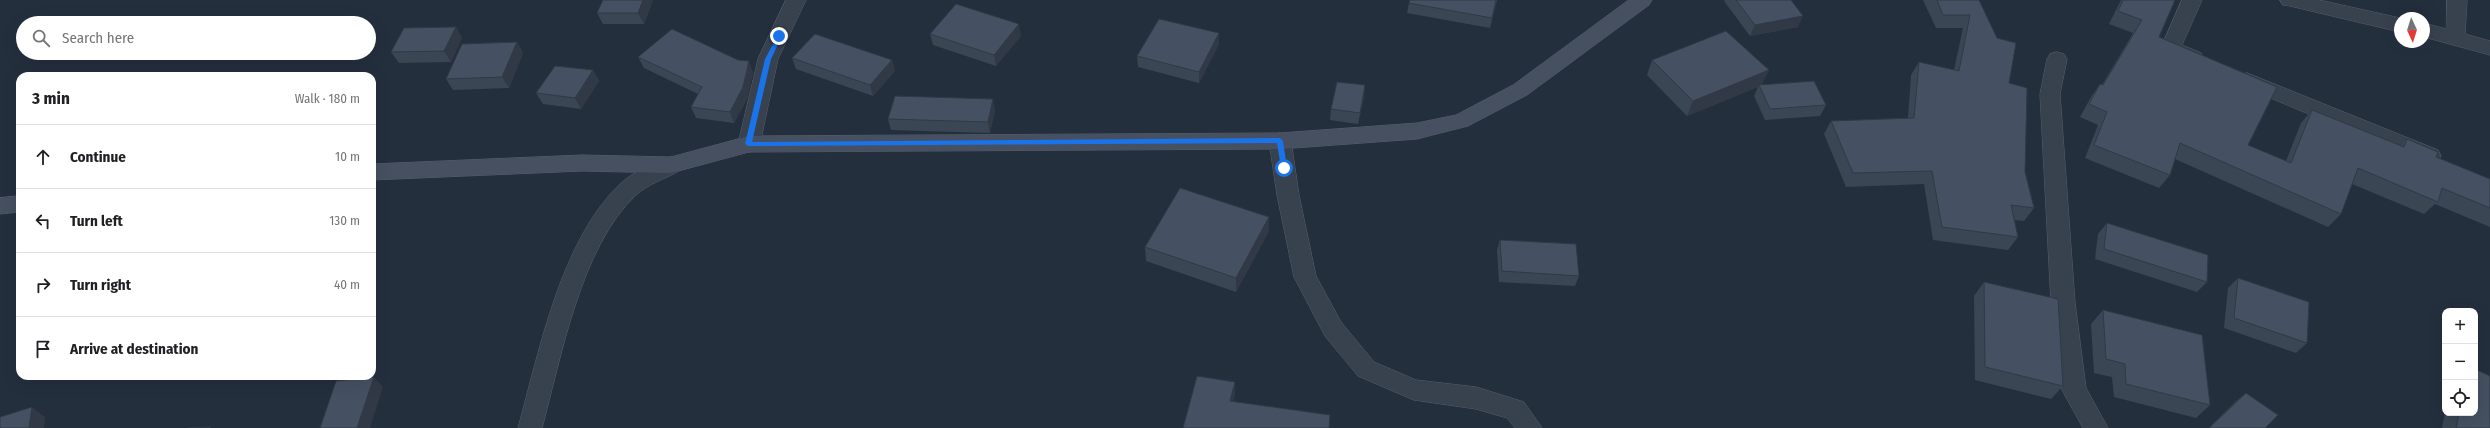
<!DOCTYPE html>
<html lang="en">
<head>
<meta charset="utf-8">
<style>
	body { margin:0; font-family:"Fira Sans Condensed",sans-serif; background:#f2f2f2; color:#202124 }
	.controls { position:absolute; right:12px; bottom:12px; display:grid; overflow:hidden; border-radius:8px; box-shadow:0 4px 16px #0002 }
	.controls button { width:36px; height:36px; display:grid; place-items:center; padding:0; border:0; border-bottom:1px solid #e0e0e0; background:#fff; color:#202124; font:20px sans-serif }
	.compass { position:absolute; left:2394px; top:12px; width:36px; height:36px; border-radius:50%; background:#fff; box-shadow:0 4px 16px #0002; rotate:176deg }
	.stop { position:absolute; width:12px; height:12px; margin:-9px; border:3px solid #1a73e8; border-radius:50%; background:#fff }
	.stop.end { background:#1a73e8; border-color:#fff; box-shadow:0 1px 4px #0008 }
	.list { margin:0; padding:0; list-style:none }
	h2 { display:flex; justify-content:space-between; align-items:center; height:52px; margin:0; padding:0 16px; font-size:17px }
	h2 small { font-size:13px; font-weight:400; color:#757577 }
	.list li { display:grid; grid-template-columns:26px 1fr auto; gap:12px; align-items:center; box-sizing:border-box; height:64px; padding:0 16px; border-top:1px solid #e0e0e0 }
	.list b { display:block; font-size:15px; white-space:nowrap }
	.list em { font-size:13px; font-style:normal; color:#757577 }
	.icon { flex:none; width:22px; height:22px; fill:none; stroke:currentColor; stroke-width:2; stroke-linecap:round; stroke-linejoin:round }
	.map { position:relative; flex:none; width:2490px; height:428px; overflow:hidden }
	.search { position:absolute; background:#fff; box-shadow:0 4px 16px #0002; left:16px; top:16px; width:360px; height:44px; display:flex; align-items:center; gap:10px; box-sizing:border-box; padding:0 14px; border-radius:22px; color:#757577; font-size:15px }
	.panel { position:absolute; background:#fff; box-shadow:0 4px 16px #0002; left:16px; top:72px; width:360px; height:308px; border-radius:12px }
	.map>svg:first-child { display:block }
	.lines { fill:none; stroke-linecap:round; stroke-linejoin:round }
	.minor-casing { stroke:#565f6c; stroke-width:1 }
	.secondary-casing { stroke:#565f6c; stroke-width:1 }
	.minor { fill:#38414e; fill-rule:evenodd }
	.secondary { fill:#465061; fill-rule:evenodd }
	.wall { fill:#3b4654 }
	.shaded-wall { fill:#303945 }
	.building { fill:#455162; stroke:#303945 }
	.route { fill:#1a73e8 }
</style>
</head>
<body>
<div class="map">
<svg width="2490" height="428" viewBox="0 0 2490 428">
	<rect width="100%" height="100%" fill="#242f3e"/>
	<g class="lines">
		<defs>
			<g id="minor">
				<polygon points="786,0 806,0 778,59 760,144 756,150 749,152 742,150 738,144 758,59"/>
				<path d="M2182,0H2202L2182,45L2201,53L2204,58L2201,63C2190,66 2167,58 2161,48Z"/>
				<polygon points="2280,0 2319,0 2400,18 2400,32 2290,6 2283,5"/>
				<polygon points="2447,0 2467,0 2465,34 2490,41 2490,55 2424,37 2424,23 2446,29"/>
				<polygon points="2057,52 2064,54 2067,59 2060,94 2075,303 2086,388 2108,428 2083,428 2062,390 2051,303 2040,94 2047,59 2050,54"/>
				<polygon points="2247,73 2438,150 2441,156 2438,162 2430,164 2422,162 2240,85 2237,80 2240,75"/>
				<polygon points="1280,133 1287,135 1291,141 1299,195 1316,276 1341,322 1374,362 1416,380 1476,387 1524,402 1542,428 1515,428 1507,418 1476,409 1414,400 1358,376 1325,336 1294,277 1277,195 1269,141 1273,135"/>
				<path d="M671,157L679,159L682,165L679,171C665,179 648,184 636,195C581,246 561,358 542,428H518C539,352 561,240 620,184C633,172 654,162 671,157Z"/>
			</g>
			<g id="secondary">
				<polygon points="1629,0 1652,0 1649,5 1527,95 1468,126 1417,139 1280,149 749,152 671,173 582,171 372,180 372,164 582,155 671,157 749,136 1280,133 1417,123 1456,115 1513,85"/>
				<polygon points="20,196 20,212 0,214 0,198"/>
			</g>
		</defs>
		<use href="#minor" class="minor-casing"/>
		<use href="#secondary" class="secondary-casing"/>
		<use href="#minor" class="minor"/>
		<use href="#secondary" class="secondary"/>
	</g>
	<g class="wall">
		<polygon points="603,0 653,0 644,24 603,24 597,13"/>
		<polygon points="1497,0 1490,28 1407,13 1409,3"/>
		<polygon points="1725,0 1791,0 1798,27 1750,36 1724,1"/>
		<polygon points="1923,0 1979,0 2009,83 2025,172 2034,208 2024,221 2014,220 2018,237 2008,250 1933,240 1924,184 1846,187 1824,134 1831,121 1908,118 1911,75 1919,62 1954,70 1963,28 1936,28"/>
		<polygon points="2121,0 2175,0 2159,37 2248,145 2286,161 2301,123 2312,110 2400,146 2407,139 2436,157 2490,179 2490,227 2435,204 2424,214 2352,184 2341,214 2328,227 2175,159 2170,175 2159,188 2085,158 2098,125 2080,117 2091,97 2100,84 2102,85 2133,33 2109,24"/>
		<polygon points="456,27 462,38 451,62 399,63 391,52"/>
		<polygon points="1219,33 1219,44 1199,83 1138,67 1137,56"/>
		<polygon points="930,34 1021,36 996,66 933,45"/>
		<polygon points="517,42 523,53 509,88 453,90 446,79"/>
		<polygon points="638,57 753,72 747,99 734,123 696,118 691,107 698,94 644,68"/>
		<polygon points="792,58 892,60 895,71 873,96 796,69"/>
		<polygon points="1652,60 1762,84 1826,105 1820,116 1765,120 1754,96 1758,87 1687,116 1647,75"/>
		<polygon points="593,70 599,81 581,109 543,104 536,93"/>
		<polygon points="1365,85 1364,97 1358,124 1330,120 1331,109"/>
		<polygon points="995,110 990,133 891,130 888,119"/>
		<polygon points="1269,217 1269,231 1236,292 1146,261 1145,247"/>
		<polygon points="2107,223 2207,282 2197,292 2095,259 2098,234"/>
		<polygon points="1500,240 1579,276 1575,286 1499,282 1497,250"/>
		<polygon points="2238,278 2307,343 2296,353 2224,328 2228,288"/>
		<polygon points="1984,282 2063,386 2051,399 1975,380 1974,296"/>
		<polygon points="2103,310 2210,405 2196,418 2114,397 2112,377 2094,373 2091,324"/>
		<polygon points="2246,393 2265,428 2209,428 2235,402"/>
		<polygon points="2445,413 2475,413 2490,428 2442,428"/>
	</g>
	<g class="shaded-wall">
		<polygon points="643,0 653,0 644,24 638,13"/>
		<polygon points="1803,16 1798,27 1750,36 1755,25"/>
		<polygon points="1019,24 1021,36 996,66 994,55"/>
		<polygon points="456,27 462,38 451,62 444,51"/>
		<polygon points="1219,33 1219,44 1199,83 1199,72"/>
		<polygon points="517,42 523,53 509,88 502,77"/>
		<polygon points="892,60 895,71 873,96 870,85"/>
		<polygon points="749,61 753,72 747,99 734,123 730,112"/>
		<polygon points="593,70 599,81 581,109 575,98"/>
		<polygon points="1769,70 1762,85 1759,85 1758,87 1687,116 1693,101"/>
		<polygon points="1365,85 1364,97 1358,124 1360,113"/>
		<polygon points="993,99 995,110 990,133 988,122"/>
		<polygon points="1269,217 1269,231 1236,292 1236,278"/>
		<polygon points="374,377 383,387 370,428 357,428"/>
		<polygon points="1235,382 1235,394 1231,412 1230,401"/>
		<polygon points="32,407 45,417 44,428 29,428"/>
	</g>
	<g class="building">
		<polygon points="603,0 643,0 638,13 597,13"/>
		<polygon points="1410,0 1496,0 1492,18 1409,3"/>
		<polygon points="1736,0 1791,0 1803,16 1755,25"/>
		<polygon points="1937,0 1979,0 1997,38 2016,43 2009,83 2027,88 2025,172 2034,208 2011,205 2018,237 1942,227 1932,171 1853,173 1831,121 1914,118 1919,62 1959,71 1970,15 1943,15"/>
		<polygon points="2123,0 2175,0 2159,37 2277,87 2248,145 2291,163 2312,110 2404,147 2407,139 2438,152 2436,157 2490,179 2490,208 2442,188 2438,202 2358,168 2341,214 2180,143 2170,175 2094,145 2107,112 2089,104 2100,84 2103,85 2142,20 2118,11"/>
		<polygon points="956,4 1019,24 994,55 930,34"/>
		<polygon points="1159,19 1219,33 1199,72 1137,56"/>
		<polygon points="456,27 444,51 391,52 404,28"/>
		<polygon points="672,29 738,60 749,61 743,87 730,112 691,107 702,87 638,57"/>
		<polygon points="1726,31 1769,70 1693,101 1652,60"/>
		<polygon points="815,34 892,60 870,85 792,58"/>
		<polygon points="517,42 502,77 446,79 462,44"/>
		<polygon points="555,66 593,70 575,98 536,93"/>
		<polygon points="1814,81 1826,105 1770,109 1759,85"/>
		<polygon points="1337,82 1365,85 1360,113 1331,109"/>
		<polygon points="895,96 993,99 988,122 888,119"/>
		<polygon points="1180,188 1269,217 1236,278 1145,247"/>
		<polygon points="2107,223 2208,255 2207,282 2104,249"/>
		<polygon points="1500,240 1576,244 1579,276 1502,271"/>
		<polygon points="2238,278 2309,302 2307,343 2234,318"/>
		<polygon points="1984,282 2058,299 2063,386 1985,367"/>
		<polygon points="2103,310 2202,335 2210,405 2126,384 2125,364 2106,359"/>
		<polygon points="2475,369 2490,376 2490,428 2456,428 2459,413 2475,413"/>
		<polygon points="1197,376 1235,382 1230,401 1330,415 1329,428 1183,428"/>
		<polygon points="374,377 357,428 320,428 336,381"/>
		<polygon points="2246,393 2278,415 2265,428 2209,428"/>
		<polygon points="32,407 29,428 0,428 0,417"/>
		<polygon points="211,427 210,428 187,428"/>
	</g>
	<polygon class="route" points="779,33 782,36 771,59 752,142 1280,138 1283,141 1287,168 1284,170 1281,168 1277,143 748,146 745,144 765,59"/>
</svg>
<div class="controls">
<button>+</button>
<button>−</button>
<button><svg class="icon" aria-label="locate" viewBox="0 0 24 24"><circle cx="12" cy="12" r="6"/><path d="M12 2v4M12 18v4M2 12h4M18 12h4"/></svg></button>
</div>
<svg class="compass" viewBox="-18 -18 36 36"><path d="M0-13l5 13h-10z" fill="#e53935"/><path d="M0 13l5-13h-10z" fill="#757577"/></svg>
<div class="stop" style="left:1284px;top:168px"></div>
<div class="stop end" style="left:779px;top:36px"></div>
<div class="search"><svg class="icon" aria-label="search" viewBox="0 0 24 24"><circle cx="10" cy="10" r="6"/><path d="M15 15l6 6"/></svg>Search here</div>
<section class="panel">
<h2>3 min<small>Walk · 180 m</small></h2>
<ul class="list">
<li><svg class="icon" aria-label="ahead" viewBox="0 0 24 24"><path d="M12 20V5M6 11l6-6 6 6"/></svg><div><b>Continue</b></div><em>10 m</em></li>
<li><svg class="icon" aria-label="left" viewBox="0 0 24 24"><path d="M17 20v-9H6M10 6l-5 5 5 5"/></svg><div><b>Turn left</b></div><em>130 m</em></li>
<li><svg class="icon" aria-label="right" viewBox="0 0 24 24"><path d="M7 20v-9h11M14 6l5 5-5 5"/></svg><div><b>Turn right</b></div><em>40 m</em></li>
<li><svg class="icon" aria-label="arrive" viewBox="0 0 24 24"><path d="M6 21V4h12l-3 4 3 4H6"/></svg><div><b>Arrive at destination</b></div></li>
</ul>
</section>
</div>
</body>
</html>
